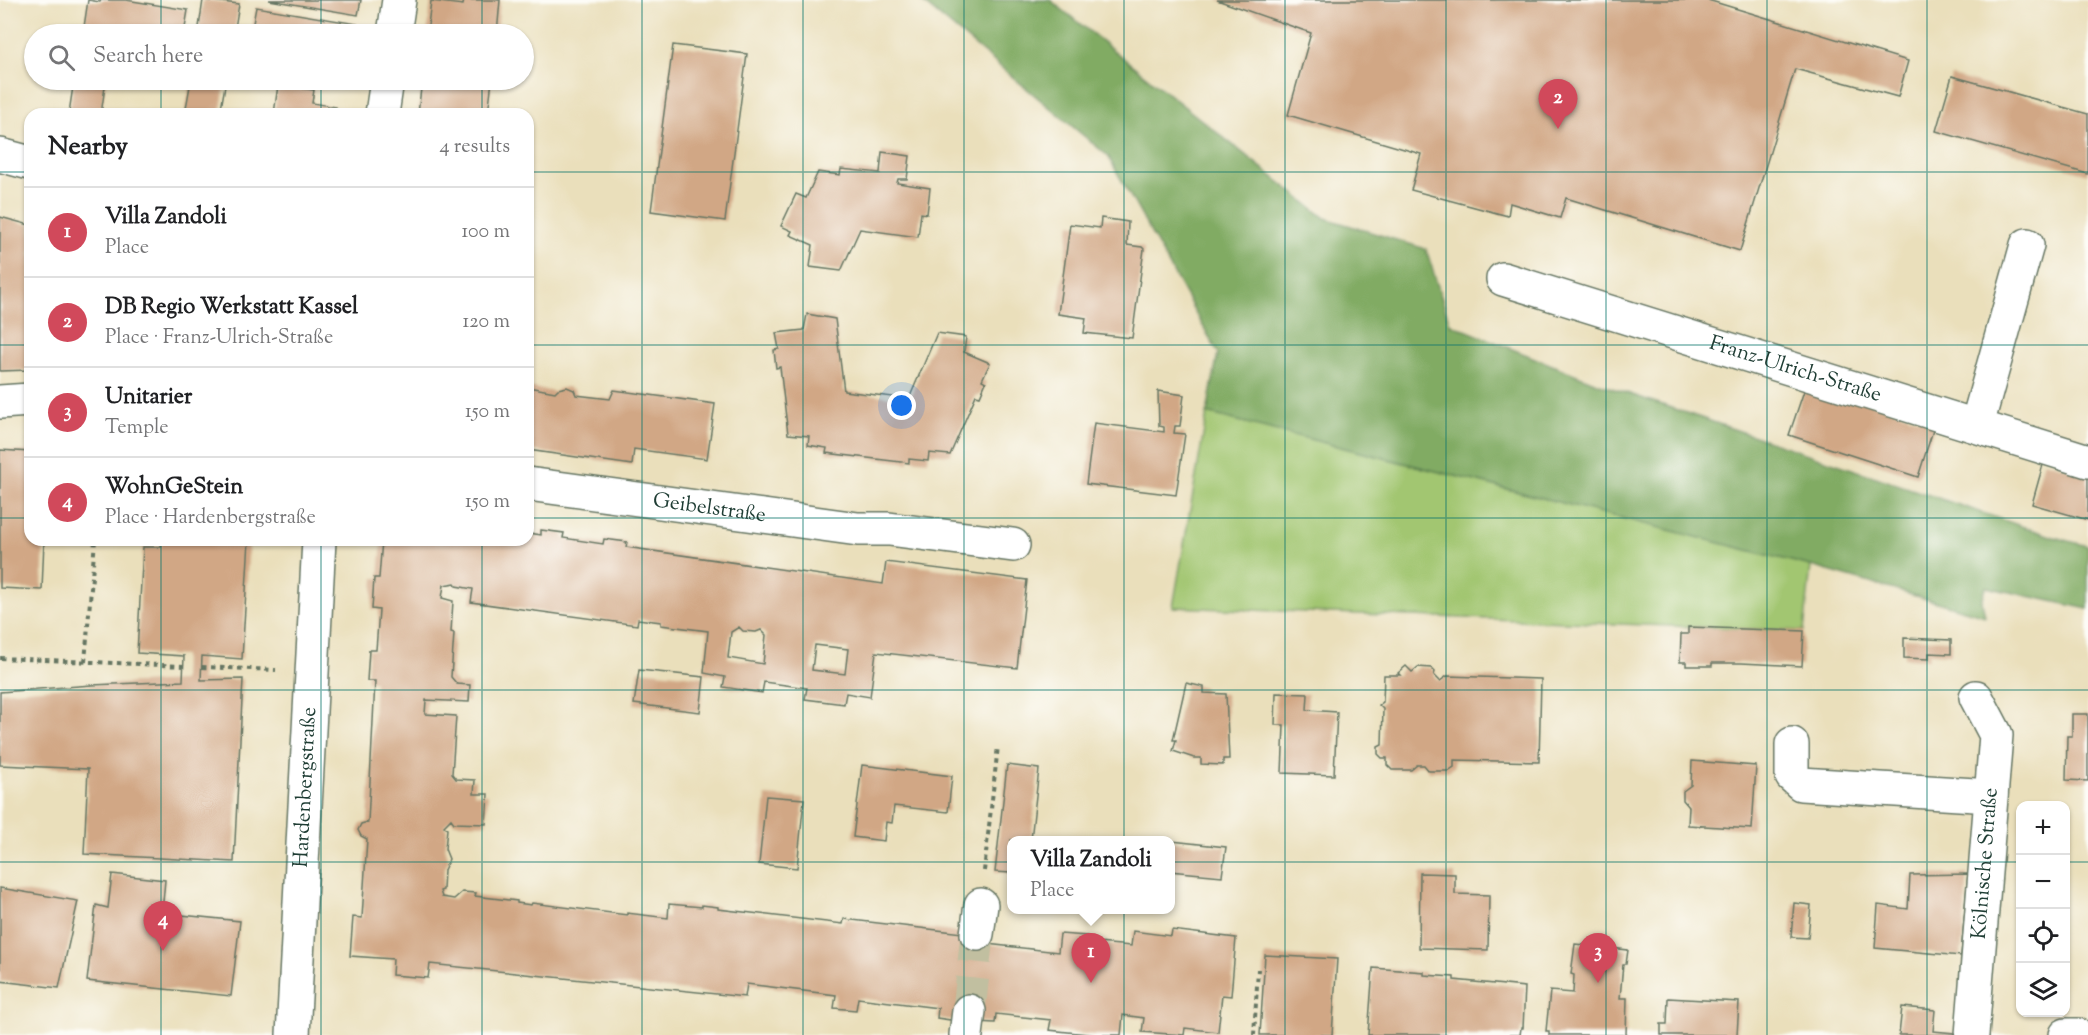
<!DOCTYPE html>
<html lang="en">
<head>
<meta charset="utf-8">
<style>
	body { margin:0; font-family:"Sorts Mill Goudy",serif; background:#f6f6f6; color:#202124 }
	.controls { position:absolute; right:18px; bottom:18px; display:grid; overflow:hidden; border-radius:12px; box-shadow:0 2px 4px #0004 }
	.controls button { width:54px; height:54px; display:grid; place-items:center; padding:0; border:0; border-bottom:2px solid #e0e0e0; background:#fff; color:#202124; font:30px sans-serif }
	.you { position:absolute; left:902px; top:406px; width:21px; height:21px; margin:-15px; border:4px solid #fff; border-radius:50%; background:#1a73e8; box-shadow:0 0 0 9px #1a73e833 }
	.badge { display:grid; place-items:center; width:39px; height:39px; border-radius:50%; background:#d1495b; color:#fff; font-size:20px; font-weight:700 }
	.pin { position:absolute; translate:-50% -50px; filter:drop-shadow(0 2px 3px #0008) }
	.pin::after { content:''; position:absolute; top:32px; width:21px; height:18px; background:inherit; clip-path:polygon(0 0,100% 0,50% 100%) }
	.popup { position:absolute; left:1007px; top:836px; width:168px; height:78px; box-sizing:border-box; display:grid; place-content:center; border-radius:12px; background:#fff; filter:drop-shadow(0 2px 4px #0005); font-size:20px; white-space:nowrap; color:#757577 }
	.popup b { font-size:22px; color:#202124 }
	.popup::after { content:''; position:absolute; left:50%; top:100%; margin-left:-12px; border:12px solid transparent; border-top-color:#fff }
	.list { margin:0; padding:0; list-style:none }
	h2 { display:flex; justify-content:space-between; align-items:center; height:78px; margin:0; padding:0 24px; font-size:26px }
	h2 small { font-size:20px; font-weight:400; color:#757577 }
	.list li { display:grid; grid-template-columns:39px 1fr auto; gap:18px; align-items:center; box-sizing:border-box; height:90px; padding:0 24px; border-top:2px solid #e0e0e0 }
	.list b { display:block; font-size:22px; white-space:nowrap }
	.list p { margin:0; font-size:20px; white-space:nowrap; color:#757577 }
	.list em { font-size:20px; font-style:normal; color:#757577 }
	.icon { flex:none; width:33px; height:33px; fill:none; stroke:currentColor; stroke-width:2; stroke-linecap:round; stroke-linejoin:round }
	.map { position:relative; flex:none; width:2088px; height:1035px; overflow:hidden }
	.search { position:absolute; background:#fff; box-shadow:0 2px 4px #0004; left:24px; top:24px; width:510px; height:66px; display:flex; align-items:center; gap:15px; box-sizing:border-box; padding:0 21px; border-radius:33px; color:#757577; font-size:22px }
	.panel { position:absolute; background:#fff; box-shadow:0 2px 4px #0004; left:24px; top:108px; width:510px; height:438px; border-radius:18px }
	.map>svg:first-child { display:block }
	.green { fill:#a2c671; stroke:#608252; stroke-width:1.5 }
	.forest { fill:#81ab63; stroke:#50744c; stroke-width:1.5 }
	.building { fill:#d1a785; fill-rule:evenodd }
	.lines { fill:none; stroke-linecap:round; stroke-linejoin:round }
	.minor-tunnel { stroke:#c1bfa0; stroke-width:33; stroke-dasharray:33 16; stroke-linecap:butt }
	.minor-casing { stroke:#667663; stroke-width:36 }
	.path { stroke:#667663; stroke-width:4; stroke-dasharray:4.5 4.5; stroke-linecap:butt }
	.minor { stroke:#fff; stroke-width:33 }
	.grid { fill:none; stroke:#0f766e; stroke-width:1.5; stroke-opacity:0.55 }
	.labels { text-anchor:middle; dominant-baseline:central; stroke-width:6; stroke-linejoin:round; paint-order:stroke }
	.street-label { font-size:21px; fill:#1f3d34; stroke:#fdfcf7 }
</style>
</head>
<body>
<div class="map">
<svg width="2088" height="1035" viewBox="0 0 2088 1035">
	<rect width="100%" height="100%" fill="#fdfcf7"/>
	<filter id="ink" filterUnits="userSpaceOnUse"><feTurbulence type="fractalNoise" baseFrequency=".0167" numOctaves="2"/><feDisplacementMap in="SourceGraphic" scale="12" xChannelSelector="R" yChannelSelector="G"/><feConvolveMatrix kernelMatrix="1 2 1 2 8 2 1 2 1" color-interpolation-filters="sRGB"/></filter>
	<filter id="wash" filterUnits="userSpaceOnUse"><feTurbulence type="fractalNoise" baseFrequency=".008" numOctaves="4" result="noise"/><feDisplacementMap in="SourceGraphic" scale="24" xChannelSelector="R" yChannelSelector="G"/><feGaussianBlur stdDeviation="1.35" result="paint"/><feColorMatrix in="noise" values="0 0 0 0 0 0 0 0 0 0 0 0 0 0 0 0 0 1.4 0 .05"/><feComposite in="paint" operator="in"/></filter>
	<g filter="url(#wash)">
		<rect width="100%" height="100%" fill="#eadfbb"/>
		<polygon class="green" points="1207,413 1811,566 1804,631 1173,607"/>
		<polygon class="forest" points="920,0 1050,0 1325,218 1426,249 1450,324 1597,383 2054,537 2088,546 2088,609 1986,587 1982,601 1985,616 1811,566 1207,413 1218,353 1108,156"/>
		<g id="blocks">
			<g class="building">
				<polygon points="88,0 100,2 101,0 126,0 188,10 184,34 95,34 96,29 84,27"/>
				<polygon points="203,0 239,4 234,34 198,34"/>
				<polygon points="269,0 361,0 358,15"/>
				<polygon points="464,0 500,0 497,34 427,34 431,1 463,5"/>
				<polygon points="1217,0 1708,0 1908,61 1898,97 1795,69 1740,251 1566,198 1560,218 1510,203 1508,216 1411,190 1421,154 1288,115 1311,33"/>
				<polygon points="256,7 357,24 355,34 251,34"/>
				<polygon points="673,45 747,54 725,221 651,211"/>
				<polygon points="1952,76 2088,114 2088,174 1936,131"/>
				<polygon points="74,80 106,80 101,114 69,113"/>
				<polygon points="191,80 226,80 220,114 185,114"/>
				<polygon points="422,80 492,80 488,114 418,114"/>
				<polygon points="278,85 314,90 312,103 336,107 334,114 274,114"/>
				<polygon points="882,152 910,156 907,179 898,179 897,183 930,188 927,214 921,213 918,237 860,229 841,271 810,267 813,245 790,235 792,231 781,226 796,194 806,198 818,172 840,175 841,169 880,173"/>
				<polygon points="0,217 30,225 30,370 0,371"/>
				<polygon points="1101,218 1128,222 1127,245 1142,247 1144,249 1132,338 1084,333 1086,318 1058,314 1070,224 1100,228"/>
				<polygon points="807,314 835,319 844,391 909,399 937,333 966,337 964,352 990,363 982,380 986,382 980,396 976,395 950,455 929,453 928,461 909,459 909,463 826,453 827,448 808,445 809,436 788,434 780,367 776,368 774,350 779,349 776,333 804,330"/>
				<polygon points="1807,382 1935,424 1918,477 1789,435"/>
				<polygon points="528,387 555,392 558,389 567,387 574,390 576,395 610,399 614,390 715,404 707,459 634,449 632,465 528,450"/>
				<polygon points="1158,391 1184,395 1180,426 1175,426 1174,433 1185,434 1176,495 1086,484 1094,423 1164,432 1164,427 1159,426"/>
				<polygon points="0,450 30,452 30,540 44,540 42,590 0,588"/>
				<polygon points="2044,461 2088,474 2088,520 2032,504"/>
				<path d="M541,530L564,533L563,538L603,544L604,539L627,542L626,547L883,584L886,562L1027,580L1017,668L876,652L870,697L846,693L844,704L805,699L807,688L764,682L762,693L723,687L725,677L704,673L708,631L661,625V622L638,619L637,625L471,602L473,589L456,586L455,583L444,585L442,598L453,601L451,632L454,633L451,677L457,684L470,685L469,702L426,700L425,714L456,716L452,774L456,779L475,780L474,794H488L486,824L454,823L451,819L444,826L447,829L445,849L449,859L444,870L443,890L440,891L442,897L454,899L462,892L476,893L475,896L517,901V903L531,905L532,903L627,915V913L668,918L669,904L702,907V905L718,907V909L843,924L844,919L988,936L987,944L1058,952L1060,934L1087,936V942L1131,946L1133,931L1171,936L1172,930L1236,938L1231,996L1222,995L1218,1032L1185,1028L1184,1035L1142,1032L1144,1018L1123,1015L1121,1035H1097L1049,1030L1051,1020L996,1014L995,1023L957,1021L937,1018L938,1008L858,998L856,1010L834,1008L836,995L747,984L745,997L430,964L428,978L392,975L393,959L350,956L353,917L362,918L367,839L361,836L358,830L361,824L368,822L375,681H367L369,650H376L379,610L372,609L374,578H379L382,540H528V533L541,535ZM739,627L743,631L756,632L761,630L766,635L763,664L728,658L731,632ZM815,645L848,649L845,674L812,670Z"/>
				<polygon points="161,540 249,540 242,659 202,656 201,680 243,679 234,862 84,854 88,769 0,765 0,692 92,685 183,681 184,656 137,653 143,547 161,547"/>
				<polygon points="1688,627 1804,631 1802,666 1741,663 1712,663 1712,666 1686,666 1686,662 1680,662 1681,634 1688,634"/>
				<polygon points="1904,638 1951,640 1951,654 1929,653 1929,659 1904,658"/>
				<polygon points="1406,666 1412,672 1418,667 1431,668 1435,672 1434,675 1440,681 1447,676 1541,679 1539,762 1454,760 1454,767 1448,771 1429,771 1424,765 1417,765 1411,770 1392,770 1387,765 1387,758 1382,758 1378,754 1378,747 1382,745 1383,709 1379,705 1383,702 1384,675 1400,675 1398,673"/>
				<polygon points="639,670 704,677 700,712 634,704"/>
				<polygon points="1186,683 1204,687 1204,693 1226,694 1229,759 1223,759 1223,765 1201,764 1201,758 1194,758 1173,751 1176,740 1173,740"/>
				<polygon points="1276,693 1308,694 1307,710 1337,712 1334,775 1282,773 1284,725 1275,725"/>
				<polygon points="2072,714 2088,714 2088,781 2066,780 2067,736 2072,736"/>
				<polygon points="1692,761 1756,766 1752,829 1688,825 1689,807 1683,800 1683,791 1691,785"/>
				<polygon points="862,765 952,776 948,812 894,806 892,823 886,822 884,841 853,837"/>
				<polygon points="1007,765 1039,769 1031,840 1011,840 1011,873 995,872"/>
				<polygon points="766,796 804,799 797,868 759,864"/>
				<polygon points="1172,841 1226,847 1222,876 1170,871"/>
				<polygon points="1420,873 1455,874 1455,894 1489,895 1488,950 1419,948"/>
				<polygon points="112,874 165,880 162,913 240,921 231,996 87,981 96,905 108,908"/>
				<polygon points="1968,874 1961,956 1875,948 1878,905 1908,909 1910,875"/>
				<polygon points="0,888 78,901 59,988 0,981"/>
				<polygon points="1794,903 1811,905 1808,938 1791,937"/>
				<polygon points="1575,944 1628,950 1626,964 1623,964 1620,998 1627,998 1626,1035 1549,1035 1549,1031 1546,1031 1550,991 1573,993 1574,975 1571,974"/>
				<polygon points="1265,955 1337,959 1332,1035 1260,1035"/>
				<polygon points="1373,968 1424,972 1424,975 1454,977 1454,980 1525,987 1523,1028 1521,1028 1520,1035 1368,1035"/>
				<polygon points="1668,998 1739,1002 1737,1035 1661,1035 1661,1024 1667,1024"/>
				<polygon points="1902,1007 1935,1010 1933,1031 1954,1033 1954,1035 1899,1035"/>
			</g>
		</g>
	</g>
	<g filter="url(#ink)">
		<use href="#blocks" fill-opacity="0" stroke="#667663" stroke-width="1.5"/>
		<g class="lines">
			<polyline class="minor-tunnel" points="969,1011 977,934"/>
			<defs>
				<g id="minor">
					<polyline points="394,34 399,0"/>
					<polyline points="382,114 387,80"/>
					<polyline points="0,155 30,163"/>
					<path id="s1" d="M1503,279L2088,461"/>
					<polyline points="0,402 30,400"/>
					<polyline points="1977,425 2027,245"/>
					<path id="s2" d="M528,484L858,529H889L1013,545"/>
					<polyline points="1792,744 1792,776 1801,784 1991,796"/>
					<polyline points="977,934 981,905"/>
					<path id="s3" d="M293,1035L319,540"/>
					<polyline points="966,1035 969,1011"/>
					<path id="s4" d="M1972,1035L1996,735L1976,697"/>
					<polyline points="2066,1035 2077,1035"/>
				</g>
			</defs>
			<use href="#minor" class="minor-casing"/>
			<g class="path">
				<polyline points="0,658 184,666"/>
				<polyline points="85,662 95,540"/>
				<polyline points="202,667 276,670"/>
				<polyline points="984,871 998,746"/>
				<polyline points="1254,1035 1258,969"/>
			</g>
			<use href="#minor" class="minor"/>
		</g>
	</g>
	<path class="grid" d="M161,0V34M321,0V34M482,0V34M642,0V1035M803,0V1035M964,0V1035M1124,0V1035M1285,0V1035M1446,0V1035M1606,0V1035M1767,0V1035M1927,0V1035M161,80V114M321,80V114M482,80V114M0,172H30M528,172H2088M0,345H30M528,345H2088M0,518H30M528,518H2088M161,540V1035M321,540V1035M482,540V1035M0,690H2088M0,862H2020M2066,862H2088"/>
	<g class="labels">
		<g class="street-label">
			<text stroke="none"><textPath href="#s1" startOffset="306">Franz-Ulrich-Straße</textPath></text>
			<text stroke="none"><textPath href="#s2" startOffset="183">Geibelstraße</textPath></text>
			<text stroke="none"><textPath href="#s3" startOffset="248">Hardenbergstraße</textPath></text>
			<text stroke="none"><textPath href="#s4" startOffset="172">Kölnische Straße</textPath></text>
		</g>
	</g>
</svg>
<div class="controls">
<button>+</button>
<button>−</button>
<button><svg class="icon" aria-label="locate" viewBox="0 0 24 24"><circle cx="12" cy="12" r="6"/><path d="M12 2v4M12 18v4M2 12h4M18 12h4"/></svg></button>
<button><svg class="icon" aria-label="layers" viewBox="0 0 24 24"><path d="M12 4l9 5-9 5-9-5zM3 14l9 5 9-5"/></svg></button>
</div>
<div class="you"></div>
<div class="pin badge" style="left:1091px;top:983px">1</div>
<div class="popup"><b>Villa Zandoli</b>Place</div>
<div class="pin badge" style="left:1558px;top:129px">2</div>
<div class="pin badge" style="left:1598px;top:983px">3</div>
<div class="pin badge" style="left:163px;top:951px">4</div>
<div class="search"><svg class="icon" aria-label="search" viewBox="0 0 24 24"><circle cx="10" cy="10" r="6"/><path d="M15 15l6 6"/></svg>Search here</div>
<section class="panel">
<h2>Nearby<small>4 results</small></h2>
<ul class="list">
<li><span class="badge">1</span><div><b>Villa Zandoli</b><p>Place</p></div><em>100 m</em></li>
<li><span class="badge">2</span><div><b>DB Regio Werkstatt Kassel</b><p>Place · Franz-Ulrich-Straße</p></div><em>120 m</em></li>
<li><span class="badge">3</span><div><b>Unitarier</b><p>Temple</p></div><em>150 m</em></li>
<li><span class="badge">4</span><div><b>WohnGeStein</b><p>Place · Hardenbergstraße</p></div><em>150 m</em></li>
</ul>
</section>
</div>
</body>
</html>
